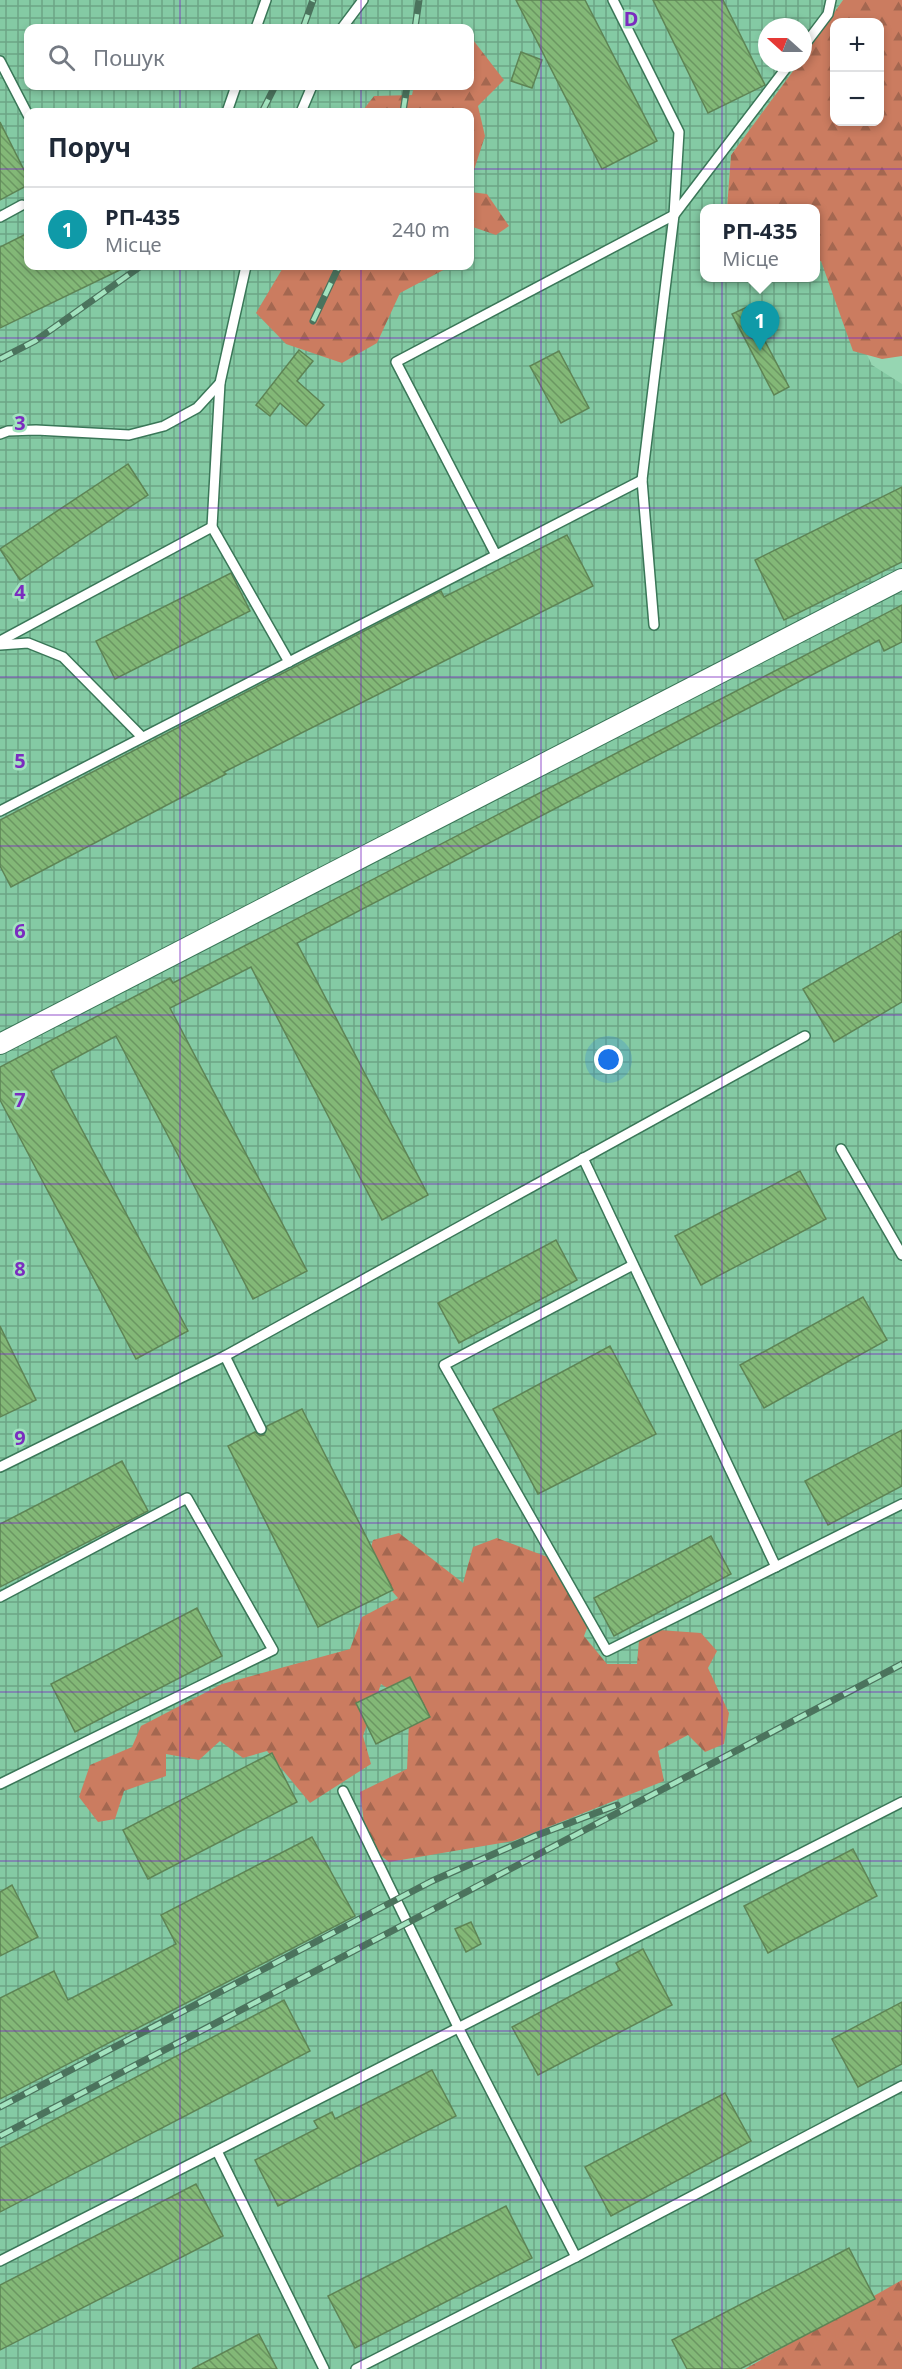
<!DOCTYPE html>
<html lang="uk">
<head>
<meta charset="utf-8">
<style>
	body { margin:0; font-family:"Noto Sans",sans-serif; background:#f2f2f3; color:#1f2937 }
	.controls { position:absolute; right:18px; top:18px; display:grid; overflow:hidden; border-radius:12px; box-shadow:0 3px 9px #0003 }
	.controls button { width:54px; height:54px; display:grid; place-items:center; padding:0; border:0; border-bottom:2px solid #e0e1e3; background:#fff; color:#1f2937; font:30px sans-serif }
	.compass { position:absolute; left:758px; top:18px; width:54px; height:54px; border-radius:50%; background:#fff; box-shadow:0 3px 9px #0003; rotate:291deg }
	.you { position:absolute; left:609px; top:1060px; width:21px; height:21px; margin:-15px; border:4px solid #fff; border-radius:50%; background:#1a73e8; box-shadow:0 0 0 9px #1a73e833 }
	.badge { display:grid; place-items:center; width:39px; height:39px; border-radius:50%; background:#98207b; color:#fff; font-size:20px; font-weight:700 }
	.pin { position:absolute; translate:-50% -50px; filter:drop-shadow(0 2px 3px #0008) }
	.pin::after { content:''; position:absolute; top:32px; width:21px; height:18px; background:inherit; clip-path:polygon(0 0,100% 0,50% 100%) }
	.popup { position:absolute; left:700px; top:204px; width:120px; height:78px; box-sizing:border-box; display:grid; place-content:center; border-radius:12px; background:#fff; filter:drop-shadow(0 2px 4px #0005); font-size:20px; white-space:nowrap; color:#747a83 }
	.popup b { font-size:22px; color:#1f2937 }
	.popup::after { content:''; position:absolute; left:50%; top:100%; margin-left:-12px; border:12px solid transparent; border-top-color:#fff }
	.list { margin:0; padding:0; list-style:none }
	h2 { display:flex; justify-content:space-between; align-items:center; height:78px; margin:0; padding:0 24px; font-size:26px }
	h2 small { font-size:20px; font-weight:400; color:#747a83 }
	.list li { display:grid; grid-template-columns:39px 1fr auto; gap:18px; align-items:center; box-sizing:border-box; height:84px; padding:0 24px; border-top:2px solid #e0e1e3 }
	.list b { display:block; font-size:22px; white-space:nowrap }
	.list p { margin:0; font-size:20px; white-space:nowrap; color:#747a83 }
	.list em { font-size:20px; font-style:normal; color:#747a83 }
	.icon { flex:none; width:33px; height:33px; fill:none; stroke:currentColor; stroke-width:2; stroke-linecap:round; stroke-linejoin:round }
	.map { position:relative; flex:none; width:902px; height:2369px; overflow:hidden }
	.search { position:absolute; background:#fff; box-shadow:0 3px 9px #0003; left:24px; top:24px; width:450px; height:66px; display:flex; align-items:center; gap:15px; box-sizing:border-box; padding:0 21px; border-radius:12px; color:#747a83; font-size:22px }
	.panel { position:absolute; background:#fff; box-shadow:0 3px 9px #0003; left:24px; top:108px; width:450px; height:162px; border-radius:12px }
	.map>svg:first-child { display:block }
	.industrial { fill:url(#industrial-grid); fill-rule:evenodd }
	.forest { fill:url(#forest-firs); fill-rule:evenodd }
	.building { fill:url(#building-back-hatch); stroke:#5e8455; stroke-width:1.5 }
	.lines { fill:none; stroke-linecap:round; stroke-linejoin:round }
	.service-casing { stroke:#3a7758; stroke-width:12 }
	.minor-casing { stroke:#3a7758; stroke-width:22 }
	.service { stroke:#fff; stroke-width:9 }
	.minor { stroke:#fff; stroke-width:20 }
	.rail-casing { stroke:#4b735d; stroke-width:7 }
	.rail { stroke:#a3e3bf; stroke-width:4.5; stroke-dasharray:14; stroke-linecap:butt }
	.grid { fill:none; stroke:#7b2cbf; stroke-width:1.5; stroke-opacity:0.55 }
	.grid-label { font-size:20px; text-anchor:middle; font-weight:bold; fill:#7b2cbf; stroke:#a3e3bf; stroke-width:5; stroke-linejoin:round; paint-order:stroke }
</style>
</head>
<body>
<div class="map">
<svg width="902" height="2369" viewBox="0 0 902 2369">
	<defs>
		<pattern id="industrial-grid" width="8" height="8" patternUnits="userSpaceOnUse" patternTransform="scale(1.5)"><rect width="8" height="8" fill="#84caa4"/><path d="M0 4h8M4 0v8" fill="none" stroke="#6ca586"/></pattern>
		<pattern id="forest-firs" width="22" height="20" patternUnits="userSpaceOnUse" patternTransform="scale(1.5)"><rect width="22" height="20" fill="#cb7c60"/><path d="M5 1l3.5 6h-7zM16 11l3.5 6h-7z" fill="#a46750"/></pattern>
		<pattern id="building-back-hatch" width="6" height="6" patternUnits="userSpaceOnUse" patternTransform="scale(1.5)"><rect width="6" height="6" fill="#83b877"/><path d="M-1 5l2 2M0 0l6 6M5-1l2 2" fill="none" stroke="#6b9762"/></pattern>
	</defs>
	<rect width="100%" height="100%" fill="#96d6b2"/>
	<path class="industrial" d="M0,0H843L803,57V27H767V63H799L731,155L727,208H704V278H748L752,281L763,278H816V262L821,261L872,365L902,384V2369H0ZM28,28H470V86H28ZM28,112H470V266H28Z"/>
	<g class="forest">
		<path d="M843,0H902V356L882,359L853,351L821,261L816,262V208H727L731,155L799,63H803V57ZM834,22H880V122H834Z"/>
		<polygon points="470,36 504,80 478,106 485,136 474,170 470,169 470,112 355,112 364,109 374,96 412,95 414,86 470,86"/>
		<polygon points="470,192 487,194 509,226 496,235 470,226"/>
		<polygon points="284,266 451,266 400,293 377,343 342,363 286,344 256,313"/>
		<polygon points="399,1533 463,1583 473,1547 497,1538 553,1559 592,1615 584,1636 607,1664 637,1664 639,1640 659,1630 701,1633 717,1651 708,1668 729,1713 724,1744 705,1752 688,1735 658,1751 664,1781 513,1841 389,1862 367,1845 360,1792 407,1769 409,1722 421,1710 381,1684 363,1736 371,1764 310,1803 267,1751 243,1758 220,1741 199,1760 166,1754 166,1776 124,1791 115,1819 98,1822 79,1797 90,1765 132,1747 141,1726 222,1684 350,1649 362,1617 398,1598 367,1562 373,1540"/>
		<polygon points="902,2280 902,2369 745,2369"/>
	</g>
	<g class="building">
		<polygon points="516,0 585,0 657,141 602,169"/>
		<polygon points="653,0 723,0 765,85 708,113"/>
		<polygon points="521,52 542,60 532,88 511,81"/>
		<polygon points="0,122 28,178 28,185 0,200"/>
		<polygon points="28,233 28,266 128,266 0,328 0,247"/>
		<polygon points="747,307 789,387 774,395 732,314"/>
		<polygon points="299,350 313,361 297,381 324,405 306,426 280,403 270,416 256,405"/>
		<polygon points="559,351 589,408 561,423 530,366"/>
		<polygon points="128,464 148,495 20,580 0,549"/>
		<polygon points="902,487 902,562 784,620 755,560"/>
		<polygon points="567,535 593,586 224,772 226,774 11,887 0,866 0,820 441,591 444,597"/>
		<polygon points="231,573 250,611 115,679 96,641"/>
		<polygon points="902,605 902,642 884,651 879,640 297,943 428,1195 382,1220 251,967 170,1008 307,1271 253,1299 116,1036 51,1071 188,1331 136,1359 0,1100 0,1067 170,978 173,983"/>
		<polygon points="902,931 902,1002 834,1042 803,989"/>
		<polygon points="800,1171 826,1219 701,1285 675,1236"/>
		<polygon points="556,1240 577,1280 459,1343 438,1303"/>
		<polygon points="863,1297 887,1340 764,1408 740,1365"/>
		<polygon points="0,1326 36,1400 0,1417"/>
		<polygon points="610,1346 656,1434 538,1494 493,1409"/>
		<polygon points="302,1409 393,1590 318,1627 228,1446 255,1432 260,1436 264,1435 267,1426"/>
		<polygon points="902,1430 902,1486 828,1525 805,1481"/>
		<polygon points="122,1461 148,1511 0,1587 0,1524"/>
		<polygon points="711,1536 731,1574 614,1636 594,1598"/>
		<polygon points="197,1608 222,1656 75,1732 51,1684"/>
		<polygon points="410,1677 430,1717 376,1744 356,1703"/>
		<polygon points="272,1753 297,1802 148,1879 123,1830"/>
		<polygon points="312,1837 355,1916 0,2099 0,1998 54,1971 68,2000 176,1944 161,1915"/>
		<polygon points="853,1849 877,1896 768,1953 744,1906"/>
		<polygon points="12,1885 38,1937 0,1956 0,1892"/>
		<polygon points="471,1922 481,1944 466,1952 455,1929"/>
		<polygon points="643,1949 672,2005 538,2075 512,2027 620,1970 616,1963"/>
		<polygon points="284,2000 310,2051 0,2212 0,2148"/>
		<polygon points="902,2002 902,2064 858,2087 832,2039"/>
		<polygon points="432,2070 456,2116 278,2206 255,2160 318,2128 314,2121 332,2112 335,2119"/>
		<polygon points="725,2093 751,2141 611,2216 585,2167"/>
		<polygon points="196,2184 223,2236 0,2350 0,2285"/>
		<polygon points="506,2206 532,2258 355,2348 328,2296"/>
		<polygon points="849,2248 875,2299 740,2369 687,2369 672,2340"/>
		<polygon points="259,2334 277,2369 192,2369"/>
	</g>
	<g class="lines">
		<defs>
			<g id="service">
				<polyline points="613,0 679,132 674,215 642,480 654,625"/>
				<polyline points="256,28 266,0"/>
				<polyline points="342,28 363,0"/>
				<polyline points="803,47 828,14 831,0"/>
				<polyline points="0,61 28,115"/>
				<polyline points="227,112 236,86"/>
				<polyline points="301,112 312,86"/>
				<polyline points="0,217 22,205"/>
				<polyline points="246,266 220,383 212,527 289,662"/>
				<polyline points="0,434 8,431 36,430 129,435 164,426 197,408 220,383"/>
				<polyline points="496,555 396,362 674,215 790,63"/>
				<polyline points="0,641 212,527"/>
				<polyline points="0,645 28,643 63,657 142,737"/>
				<polyline points="0,811 642,480"/>
				<polyline points="841,1149 902,1255"/>
				<polyline points="583,1158 776,1567"/>
				<polyline points="633,1265 444,1365 607,1651 902,1504"/>
				<polyline points="225,1356 261,1429"/>
				<polyline points="0,1467 225,1356 805,1036"/>
				<polyline points="0,1597 187,1498 273,1650 0,1784"/>
				<polyline points="343,1791 459,2029 576,2257"/>
				<polyline points="217,2151 324,2369"/>
				<polyline points="0,2261 902,1802"/>
				<polyline points="356,2369 576,2257 902,2086"/>
			</g>
			<polyline id="minor" points="0,1044 902,579"/>
		</defs>
		<use href="#service" class="service-casing"/>
		<use href="#minor" class="minor-casing"/>
		<use href="#service" class="service"/>
		<use href="#minor" class="minor"/>
		<defs>
			<g id="rail">
				<polyline points="303,28 313,0"/>
				<polyline points="415,28 419,0"/>
				<polyline points="262,112 275,86"/>
				<polyline points="403,112 407,86"/>
				<polyline points="313,321 339,266"/>
				<polyline points="0,359 35,341 141,266"/>
				<polyline points="0,2107 432,1881 535,1836 617,1805"/>
				<polyline points="0,2136 902,1664"/>
			</g>
		</defs>
		<use href="#rail" class="rail-casing"/>
		<use href="#rail" class="rail"/>
	</g>
	<path class="grid" d="M180,0V28M361,0V28M541,0V2369M722,0V2369M180,86V112M361,86V112M0,169H28M470,169H902M180,266V2369M361,266V2369M0,338H902M0,508H902M0,677H902M0,846H902M0,1015H902M0,1184H902M0,1354H902M0,1523H902M0,1692H902M0,1861H902M0,2031H902M0,2200H902"/>
	<g class="grid-label">
		<text x="631" y="26">D</text>
		<text x="20" y="430">3</text>
		<text x="20" y="599">4</text>
		<text x="20" y="768">5</text>
		<text x="20" y="938">6</text>
		<text x="20" y="1107">7</text>
		<text x="20" y="1276">8</text>
		<text x="20" y="1445">9</text>
	</g>
</svg>
<div class="controls">
<button>+</button>
<button>−</button>
</div>
<svg class="compass" viewBox="-18 -18 36 36"><path d="M0-13l5 13h-10z" fill="#e53935"/><path d="M0 13l5-13h-10z" fill="#747a83"/></svg>
<div class="you"></div>
<div class="pin badge" style="left:760px;top:351px;background:#0f9aa8">1</div>
<div class="popup"><b>РП-435</b>Місце</div>
<div class="search"><svg class="icon" aria-label="search" viewBox="0 0 24 24"><circle cx="10" cy="10" r="6"/><path d="M15 15l6 6"/></svg>Пошук</div>
<section class="panel">
<h2>Поруч<small></small></h2>
<ul class="list">
<li><span class="badge" style="background:#0f9aa8">1</span><div><b>РП-435</b><p>Місце</p></div><em>240 m</em></li>
</ul>
</section>
</div>
</body>
</html>
